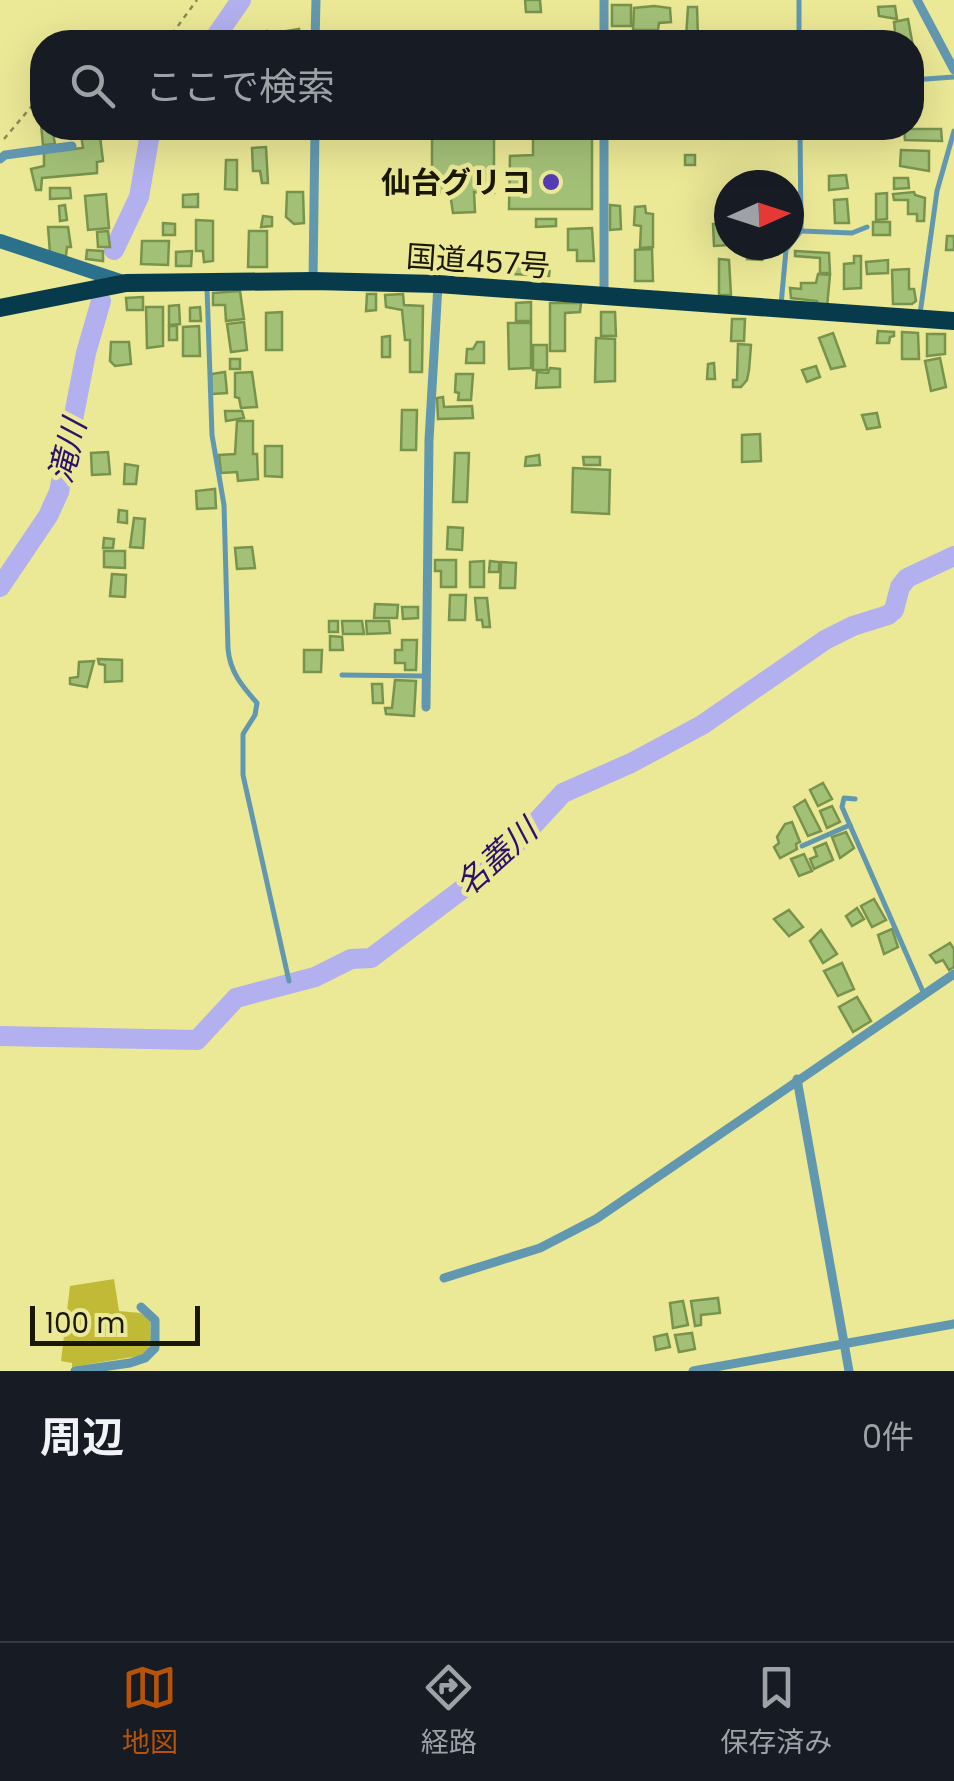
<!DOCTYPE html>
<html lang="ja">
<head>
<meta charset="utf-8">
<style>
	body { margin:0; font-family:Poppins,"Noto Sans JP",sans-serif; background:#20242c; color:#f1f3f6 }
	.compass { position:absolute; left:714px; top:170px; width:90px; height:90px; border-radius:50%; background:#171b24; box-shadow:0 10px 40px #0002; rotate:87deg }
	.scale { position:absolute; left:30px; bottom:25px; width:170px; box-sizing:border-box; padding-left:10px; border:5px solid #191801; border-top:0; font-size:28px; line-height:35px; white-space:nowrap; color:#191801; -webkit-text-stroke:8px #ebe896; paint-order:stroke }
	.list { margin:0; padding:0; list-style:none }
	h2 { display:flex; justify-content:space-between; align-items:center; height:130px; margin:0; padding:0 40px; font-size:42px }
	h2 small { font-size:32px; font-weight:400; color:#9ea1a6 }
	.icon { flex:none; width:55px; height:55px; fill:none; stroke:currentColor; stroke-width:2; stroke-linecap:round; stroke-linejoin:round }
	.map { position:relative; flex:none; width:954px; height:1371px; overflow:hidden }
	.search { position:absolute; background:#171b24; box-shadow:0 10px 40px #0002; left:30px; right:30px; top:30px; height:110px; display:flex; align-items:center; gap:25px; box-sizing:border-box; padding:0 35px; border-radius:40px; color:#9ea1a6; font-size:38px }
	.sheet { height:270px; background:#171b24 }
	nav { display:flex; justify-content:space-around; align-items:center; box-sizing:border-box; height:140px; border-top:2px solid #363941; background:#171b24; font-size:28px; color:#9ea1a6 }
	nav a { display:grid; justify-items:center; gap:5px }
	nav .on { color:#b45309 }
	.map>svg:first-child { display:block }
	.green { fill:#c1ba36 }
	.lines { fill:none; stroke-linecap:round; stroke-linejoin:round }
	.river { stroke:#b2b0ee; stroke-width:20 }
	.building { fill:#a3c077; stroke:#78934c; stroke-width:2.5 }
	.path { stroke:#8c8a53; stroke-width:2.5; stroke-dasharray:5 5; stroke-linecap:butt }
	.lane { stroke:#6298af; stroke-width:5 }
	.street { stroke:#6298af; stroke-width:9 }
	.secondary { stroke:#2b718b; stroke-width:14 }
	.highway { stroke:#073b4c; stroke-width:18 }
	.poi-dot { fill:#543cb4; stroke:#ebe896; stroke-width:4 }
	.labels { text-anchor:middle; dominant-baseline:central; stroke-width:9; stroke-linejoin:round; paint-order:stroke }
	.poi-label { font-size:30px; font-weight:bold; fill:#191801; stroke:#ebe896; text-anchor:end }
	.street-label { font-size:30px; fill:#191801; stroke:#ebe896 }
	.water-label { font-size:32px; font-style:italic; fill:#2a116b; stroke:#ebe896 }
</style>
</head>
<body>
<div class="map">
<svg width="954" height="1371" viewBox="0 0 954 1371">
	<rect width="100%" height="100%" fill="#ebe896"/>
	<polygon class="green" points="114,1279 119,1311 140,1313 150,1320 151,1345 145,1355 72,1367 72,1363 61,1361 70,1286"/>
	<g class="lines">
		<g class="river">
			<polyline points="212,42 241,0"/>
			<polyline points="114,250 139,197 151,128"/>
			<polyline points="0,587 48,516 59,492 86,353 101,301"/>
			<polyline points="0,1036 197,1040 236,998 315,977 351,959 371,958 501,860 563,793 631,763 702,725 825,640 853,626 888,615 894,610 900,587 907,578 954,556"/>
		</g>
	</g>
	<g class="building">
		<polygon points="525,0 540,0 541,12 526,12"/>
		<rect x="612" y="5" width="19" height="21"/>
		<polygon points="654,6 670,8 671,22 659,23 658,30 633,30 634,8"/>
		<polygon points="895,6 897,19 879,16 878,7"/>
		<polygon points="688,7 697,7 698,38 686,38"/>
		<polygon points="908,19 914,52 912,42 896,42 894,22"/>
		<polygon points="299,29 300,42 287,42 286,31"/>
		<polygon points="267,31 269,42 249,42 248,34"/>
		<rect x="485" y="33" width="19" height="9"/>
		<polygon points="41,124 42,128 52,128 55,144 43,145"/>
		<polygon points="80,128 99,128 103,161 97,162 97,173 42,178 41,190 36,190 31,169 44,166 44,152 83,148"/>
		<polygon points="533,128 592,128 592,209 509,209 510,156 533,155"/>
		<polygon points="673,128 696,128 696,134 674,135"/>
		<polygon points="904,129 941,129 942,141 905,140"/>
		<polygon points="494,135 494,193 474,192 475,212 453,213 450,193 432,192 432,136"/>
		<polygon points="266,147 268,183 262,183 260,171 253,171 252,148"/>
		<polygon points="901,150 929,151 929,171 900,166"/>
		<rect x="685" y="155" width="10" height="10"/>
		<polygon points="226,160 237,160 237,190 225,189"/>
		<polygon points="846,175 848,188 829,190 829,176"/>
		<polygon points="894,178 908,178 909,188 894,189"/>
		<polygon points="50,188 70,188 71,198 50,199"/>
		<polygon points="287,192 303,192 304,223 294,224 286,217"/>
		<polygon points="914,192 915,195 925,198 924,221 917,221 917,214 908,214 908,200 894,200 893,194"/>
		<polygon points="887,193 887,219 876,220 876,194"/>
		<polygon points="106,194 109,228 88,230 85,196"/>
		<polygon points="198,194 198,207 183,207 183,195"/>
		<polygon points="847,199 849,223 835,223 834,200"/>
		<polygon points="65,205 67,220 60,221 59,206"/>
		<polygon points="610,205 620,206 621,229 610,230"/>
		<polygon points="645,206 646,213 653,214 653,247 640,248 641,226 634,225 635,207"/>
		<polygon points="263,216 272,217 272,226 261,227"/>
		<polygon points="536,219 556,219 556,226 536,227"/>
		<polygon points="196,220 213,221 213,261 204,262 203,251 196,251"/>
		<rect x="873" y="222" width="17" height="13"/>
		<polygon points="163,223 175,224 175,235 163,235"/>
		<polygon points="713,224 728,224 729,245 714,246"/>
		<polygon points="48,227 68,227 71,247 67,247 66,256 50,253"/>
		<polygon points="592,228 594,261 577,261 577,250 568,250 568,229"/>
		<polygon points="108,231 110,247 98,247 97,232"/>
		<polygon points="249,231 267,231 267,267 248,267"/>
		<polygon points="947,236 954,236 954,250 946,250"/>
		<polygon points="142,241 169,241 168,265 141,264"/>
		<polygon points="747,245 761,245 762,260 747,259"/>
		<polygon points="652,249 653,281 635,281 635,250"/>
		<polygon points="87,250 103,251 103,261 86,259"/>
		<polygon points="192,251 191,266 176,266 176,252"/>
		<polygon points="795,251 829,253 830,273 820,273 820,258 795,256"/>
		<polygon points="854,256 861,256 861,288 844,289 844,264 854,263"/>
		<polygon points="719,259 729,260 731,295 719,295"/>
		<polygon points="888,260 888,273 867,274 866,262"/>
		<polygon points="513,265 550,267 549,276 513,274"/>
		<polygon points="909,269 909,289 914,289 916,301 912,304 893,304 892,270"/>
		<polygon points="818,274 830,275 827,307 817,306 817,301 791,298 790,288 801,289 801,283 816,283"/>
		<polygon points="240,291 244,319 226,321 225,305 213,305 213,293"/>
		<polygon points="367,294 376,294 376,310 366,311"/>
		<polygon points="403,294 404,305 423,306 422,372 410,372 410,340 405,340 402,310 386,307 385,295"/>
		<polygon points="143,297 143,310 127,310 126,298"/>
		<polygon points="531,302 531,321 516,321 516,303"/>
		<polygon points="550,303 581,303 580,312 565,313 565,351 550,351"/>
		<polygon points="179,305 180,324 169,325 169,306"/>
		<polygon points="146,307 163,307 163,346 147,348"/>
		<polygon points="200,307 201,321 190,321 190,308"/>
		<polygon points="282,312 282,350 266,350 266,313"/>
		<polygon points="601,312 615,312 616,336 601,336"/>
		<polygon points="732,319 745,319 744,341 731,341"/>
		<polygon points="244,322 247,350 231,352 227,324"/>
		<polygon points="508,323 531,323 531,368 509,369"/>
		<rect x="169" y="326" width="8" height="14"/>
		<polygon points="199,326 200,356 183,356 183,327"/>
		<polygon points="878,331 894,332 894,336 890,337 889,343 877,343"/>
		<polygon points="902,332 918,333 919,359 902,359"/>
		<polygon points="833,333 845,366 831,369 819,338"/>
		<polygon points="927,334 945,334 945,354 927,356"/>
		<polygon points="390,336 390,357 382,357 382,337"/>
		<polygon points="596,338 615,339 615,381 595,382"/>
		<polygon points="111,342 129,342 131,364 115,366 110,361"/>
		<polygon points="477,342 484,342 484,363 466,363 467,349 473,349"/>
		<polygon points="738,344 751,345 749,370 747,380 741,387 733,387 733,380 737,380"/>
		<rect x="533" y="345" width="14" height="25"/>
		<polygon points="940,358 946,387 931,391 925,361"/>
		<rect x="230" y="359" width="10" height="10"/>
		<polygon points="714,363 715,379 707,379 708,364"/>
		<polygon points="816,366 820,377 807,382 802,370"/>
		<polygon points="550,368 560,369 560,387 536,388 537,372 548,373"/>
		<polygon points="225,372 227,393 212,394 211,374"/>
		<polygon points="252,372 257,407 241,408 239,398 235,397 235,373"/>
		<polygon points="456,374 473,374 471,400 458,400 459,393 455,392"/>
		<polygon points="443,397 444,407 472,406 473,418 438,419 437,398"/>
		<polygon points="402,410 417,410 416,450 401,450"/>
		<polygon points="225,411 242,411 244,418 226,421"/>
		<polygon points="877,413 880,427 867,429 862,415"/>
		<polygon points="237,421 253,421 253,454 257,454 258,479 238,481 237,472 221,473 219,455 235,454"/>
		<polygon points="760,434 761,461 742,462 742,435"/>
		<polygon points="265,446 282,446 282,477 265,476"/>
		<polygon points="108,452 110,474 92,475 91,453"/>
		<polygon points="455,453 469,453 467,502 453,502"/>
		<polygon points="539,455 540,465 525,466 526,457"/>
		<polygon points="583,457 600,457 600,465 584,465"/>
		<polygon points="125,464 138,466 136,484 124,484"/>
		<polygon points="573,468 610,470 609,514 572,512"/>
		<polygon points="215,489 216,508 197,509 196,491"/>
		<polygon points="119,510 127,511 127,523 118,522"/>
		<polygon points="134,518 145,519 143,548 130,547"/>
		<polygon points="448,527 463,528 462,550 447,549"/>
		<polygon points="104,538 114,539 113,548 103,548"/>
		<polygon points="252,547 255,568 237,569 235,548"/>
		<polygon points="104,551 125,551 125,568 104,567"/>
		<polygon points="435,560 456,560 456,587 441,587 441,571 435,571"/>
		<polygon points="484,561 484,587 470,587 470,562"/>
		<polygon points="490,561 499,562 499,572 489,572"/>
		<polygon points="501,562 516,563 515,588 500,588"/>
		<polygon points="112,574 126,575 125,597 110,596"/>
		<polygon points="450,595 466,595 465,620 449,620"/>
		<polygon points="475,598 487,598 490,627 483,627 482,620 477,620"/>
		<polygon points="375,604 398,605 397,618 374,618"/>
		<polygon points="402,607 418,607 418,618 403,619"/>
		<rect x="329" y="621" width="9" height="11"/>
		<polygon points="342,621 362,621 364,634 343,634"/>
		<polygon points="366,621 389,621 390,633 367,634"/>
		<polygon points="330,636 342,637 343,650 330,650"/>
		<polygon points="402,640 417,640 416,670 405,670 405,663 395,663 395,650 402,650"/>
		<polygon points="304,650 322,650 321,672 304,672"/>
		<polygon points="98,659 122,660 122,681 105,682 105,665 99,664"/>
		<polygon points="94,661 87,687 70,684 70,678 78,677 79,662"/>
		<polygon points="395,680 416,681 414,716 386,714 385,708 392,708"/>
		<polygon points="372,684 382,684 383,703 373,703"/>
		<polygon points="823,783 832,799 818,806 810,790"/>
		<polygon points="805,800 821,831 808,836 794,807"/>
		<polygon points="832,806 840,822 827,828 820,811"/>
		<polygon points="792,822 800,842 796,844 797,849 780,858 774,847 779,843 777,837 785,824"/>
		<polygon points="846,832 854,848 840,858 832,837"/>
		<polygon points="826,843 833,860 814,869 810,859 817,856 814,848"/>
		<polygon points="804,854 812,871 799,876 791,859"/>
		<polygon points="874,899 886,920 872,927 861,906"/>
		<polygon points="857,908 864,919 852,926 846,916"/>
		<polygon points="789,910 803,927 789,936 774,919"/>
		<polygon points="892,929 898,947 884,954 878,935"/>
		<polygon points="821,930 837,954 823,963 810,941"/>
		<polygon points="950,943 954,949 954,967 949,970 943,960 936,963 930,955"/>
		<polygon points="842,963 854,989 838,996 824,971"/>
		<polygon points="857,997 871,1021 853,1032 839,1007"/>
		<polygon points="718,1298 720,1313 701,1315 701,1325 695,1326 691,1301"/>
		<polygon points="683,1301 688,1325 673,1328 670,1303"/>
		<polygon points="692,1333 695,1349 679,1352 675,1335"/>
		<polygon points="667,1334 670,1347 656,1350 654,1337"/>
	</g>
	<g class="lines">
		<g class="path">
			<polyline points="166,42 197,0"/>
			<polyline points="4,139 42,94"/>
		</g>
		<g class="lane">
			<polyline points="799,0 799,42"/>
			<polyline points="912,80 954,77"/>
			<polyline points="801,231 852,233 867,227"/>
			<path d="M207,288L212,435L224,505L228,649C230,672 242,686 257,703L255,715L243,734V775L289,981"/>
			<polyline points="781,305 786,250 801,231 800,128"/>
			<polyline points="920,314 937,191 954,131"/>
			<polyline points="342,675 424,676"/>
			<polyline points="855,799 844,798 842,807 924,994"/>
			<polyline points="802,846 850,825"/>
		</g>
		<g class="street">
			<polyline points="917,0 954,70"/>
			<polyline points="315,42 316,0"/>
			<polyline points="604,42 604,0"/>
			<polyline points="604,128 604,295"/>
			<polyline points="0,159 5,155 72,146"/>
			<polyline points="313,280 315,128"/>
			<polyline points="426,707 429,440 438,285"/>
			<polyline points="797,1079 849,1371"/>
			<polyline points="444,1278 540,1248 596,1219 954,974"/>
			<polyline points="75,1371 130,1363 145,1358 155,1348 155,1320 141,1307"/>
			<polyline points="693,1371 954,1324"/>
		</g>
		<polyline class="secondary" points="0,241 126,283"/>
		<polyline class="highway" points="0,308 126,283 313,281 438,284 954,321"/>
	</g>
	<circle class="poi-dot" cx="551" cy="182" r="10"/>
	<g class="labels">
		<g class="poi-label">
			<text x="531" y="182">仙台グリコ</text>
		</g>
		<g class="street-label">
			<text transform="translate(478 261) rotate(4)">国道457号</text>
		</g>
		<g class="water-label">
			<text transform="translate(67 451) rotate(-76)">滝川</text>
			<text transform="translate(496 857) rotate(-42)">名蓋川</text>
		</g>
	</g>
</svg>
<svg class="compass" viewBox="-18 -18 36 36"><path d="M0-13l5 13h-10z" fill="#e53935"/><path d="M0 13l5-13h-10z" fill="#9ea1a6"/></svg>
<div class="scale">100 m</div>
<div class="search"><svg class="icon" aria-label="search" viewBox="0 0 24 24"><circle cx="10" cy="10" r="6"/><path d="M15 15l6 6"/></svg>ここで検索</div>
</div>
<section class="sheet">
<h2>周辺<small>0件</small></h2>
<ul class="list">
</ul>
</section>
<nav>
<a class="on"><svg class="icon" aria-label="map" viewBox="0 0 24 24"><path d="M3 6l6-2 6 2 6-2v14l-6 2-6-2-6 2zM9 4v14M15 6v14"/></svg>地図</a>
<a><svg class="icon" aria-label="directions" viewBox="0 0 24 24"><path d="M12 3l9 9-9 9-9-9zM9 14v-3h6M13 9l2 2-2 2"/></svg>経路</a>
<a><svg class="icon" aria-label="saved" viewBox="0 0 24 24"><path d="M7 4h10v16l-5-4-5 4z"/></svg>保存済み</a>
</nav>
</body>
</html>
